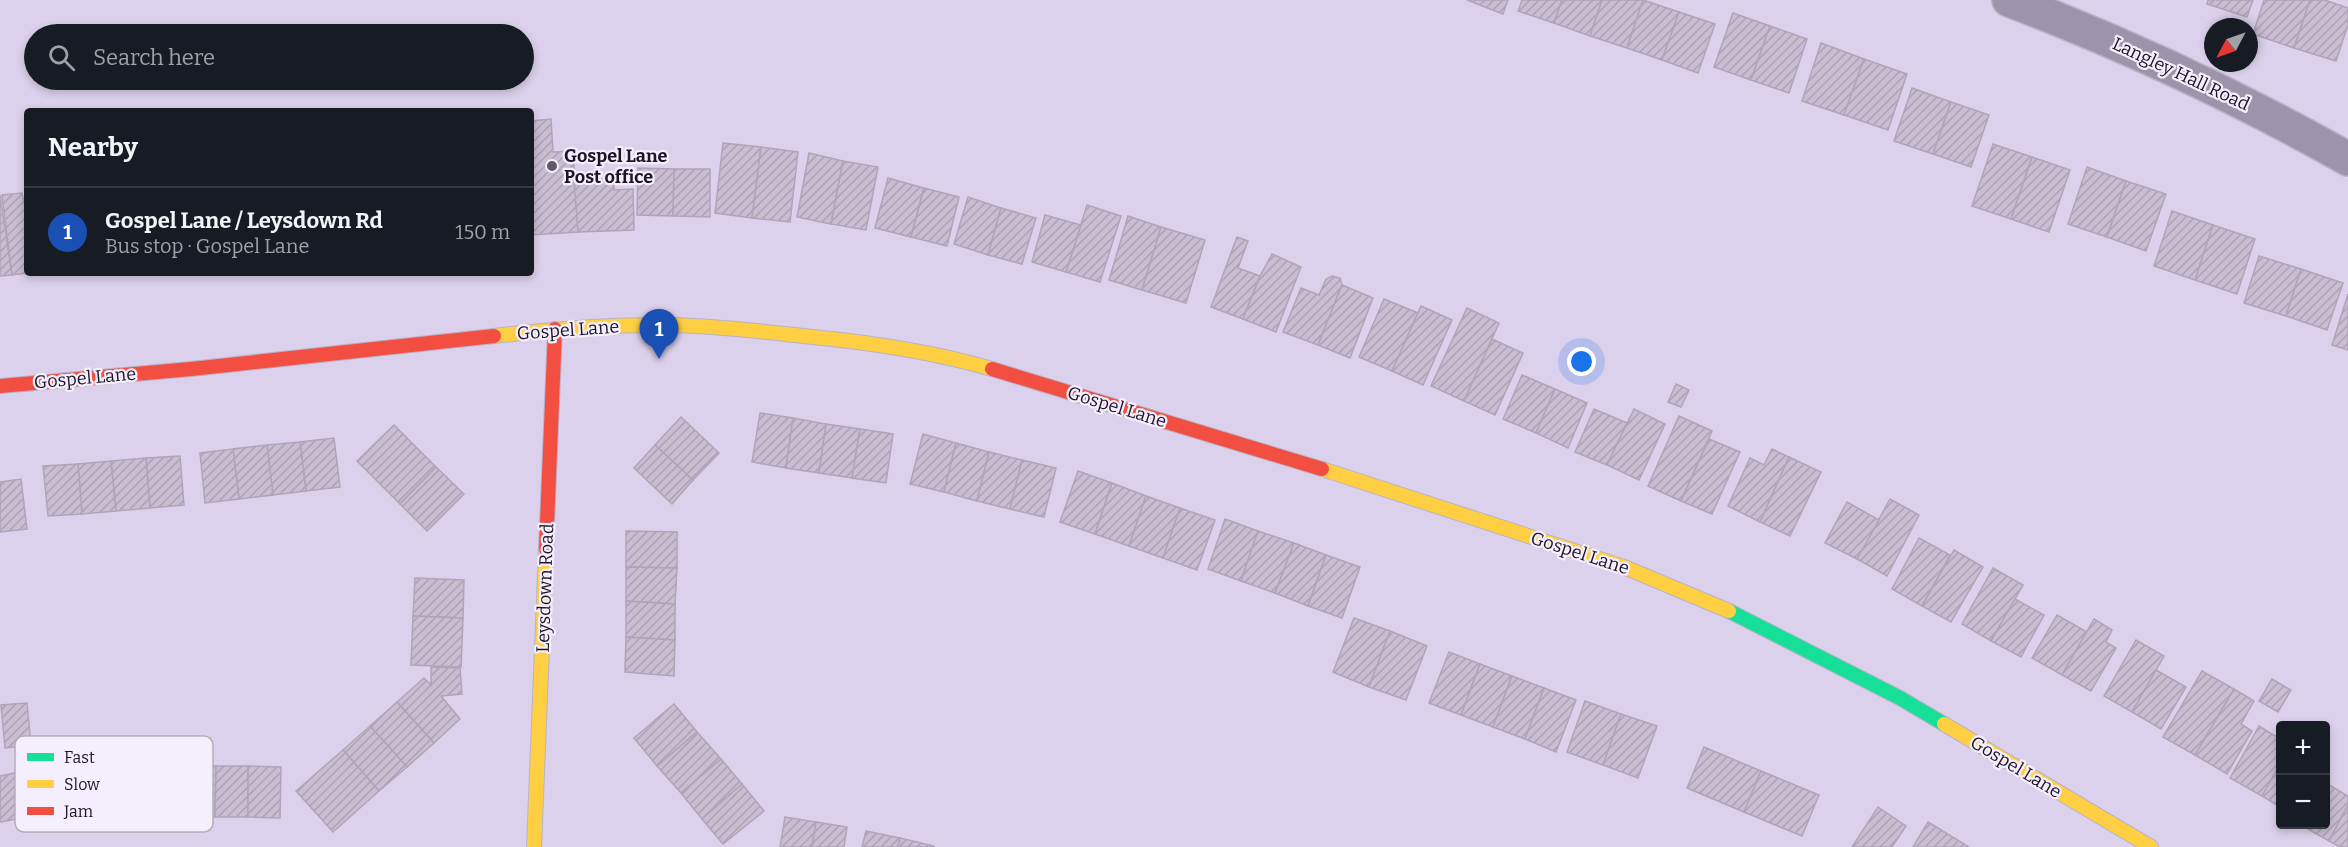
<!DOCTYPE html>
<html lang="en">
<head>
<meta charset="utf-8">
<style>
	body { margin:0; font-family:Bitter,serif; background:#242831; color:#f1f3f6 }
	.controls { position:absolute; right:18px; bottom:18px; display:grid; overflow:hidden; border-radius:6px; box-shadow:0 3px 9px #0003 }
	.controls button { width:54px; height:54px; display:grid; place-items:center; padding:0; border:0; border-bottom:2px solid #363941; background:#171b24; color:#f1f3f6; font:30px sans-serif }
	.compass { position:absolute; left:2204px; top:18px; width:54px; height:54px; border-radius:50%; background:#171b24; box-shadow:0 3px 9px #0003; rotate:229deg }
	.you { position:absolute; left:1582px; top:362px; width:21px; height:21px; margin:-15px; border:4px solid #fff; border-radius:50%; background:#1a73e8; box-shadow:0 0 0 9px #1a73e833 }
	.badge { display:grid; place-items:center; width:39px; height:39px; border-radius:50%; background:#0b8043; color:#fff; font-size:20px; font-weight:700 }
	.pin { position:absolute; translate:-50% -50px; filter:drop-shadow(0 2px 3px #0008) }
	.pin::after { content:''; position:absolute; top:32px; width:21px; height:18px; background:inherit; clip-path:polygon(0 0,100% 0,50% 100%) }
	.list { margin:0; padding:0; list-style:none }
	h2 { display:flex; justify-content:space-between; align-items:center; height:78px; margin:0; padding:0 24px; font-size:26px }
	h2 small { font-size:20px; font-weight:400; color:#9ea1a6 }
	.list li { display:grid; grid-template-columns:39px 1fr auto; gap:18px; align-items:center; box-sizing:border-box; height:90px; padding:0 24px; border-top:2px solid #363941 }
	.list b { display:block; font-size:22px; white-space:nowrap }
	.list p { margin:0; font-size:20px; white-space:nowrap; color:#9ea1a6 }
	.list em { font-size:20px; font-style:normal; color:#9ea1a6 }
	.icon { flex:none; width:33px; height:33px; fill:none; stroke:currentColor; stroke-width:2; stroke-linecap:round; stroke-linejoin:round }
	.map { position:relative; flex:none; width:2348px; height:847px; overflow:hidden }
	.search { position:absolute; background:#171b24; box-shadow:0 3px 9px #0003; left:24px; top:24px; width:510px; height:66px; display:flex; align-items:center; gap:15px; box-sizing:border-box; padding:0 21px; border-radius:33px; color:#9ea1a6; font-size:22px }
	.panel { position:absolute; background:#171b24; box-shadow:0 3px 9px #0003; left:24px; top:108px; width:510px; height:168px; border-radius:6px }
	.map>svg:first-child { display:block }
	.building { fill:url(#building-hatch); stroke:#b1a4b8; stroke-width:1.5 }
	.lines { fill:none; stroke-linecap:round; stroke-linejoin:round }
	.street-casing { stroke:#bab2c6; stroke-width:36 }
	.fast-casing { stroke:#bab2c6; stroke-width:16 }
	.slow-casing { stroke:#bab2c6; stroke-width:16 }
	.jam-casing { stroke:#bab2c6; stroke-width:16 }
	.street { stroke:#9d94ab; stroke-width:33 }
	.fast { stroke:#16e098; stroke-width:14 }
	.slow { stroke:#ffcf43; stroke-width:14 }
	.jam { stroke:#f24e42; stroke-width:14 }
	.poi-dot { fill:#60576b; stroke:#f4eefd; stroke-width:2 }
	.labels { text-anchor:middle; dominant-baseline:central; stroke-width:4.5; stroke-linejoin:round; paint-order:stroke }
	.street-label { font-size:18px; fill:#1d1526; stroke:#f4eefd }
	.poi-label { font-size:18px; font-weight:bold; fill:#1d1526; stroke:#f4eefd; text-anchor:start }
	.key { fill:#f4eefd; stroke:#b4adbc; stroke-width:1.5 }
	.key-label { font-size:16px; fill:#1d1526 }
</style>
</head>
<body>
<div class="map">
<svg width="2348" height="847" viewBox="0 0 2348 847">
	<defs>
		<pattern id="building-hatch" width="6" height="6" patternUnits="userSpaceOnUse" patternTransform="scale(1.5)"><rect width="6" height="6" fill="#c9bdd1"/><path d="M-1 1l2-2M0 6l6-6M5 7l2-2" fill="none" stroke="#aca2b3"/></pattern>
	</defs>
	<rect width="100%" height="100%" fill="#dcd1ec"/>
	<g class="building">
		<polygon points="1467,0 1508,0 1503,14"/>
		<polygon points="1522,0 1562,0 1554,23 1518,11"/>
		<polygon points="1562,0 1602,0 1590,36 1554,23"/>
		<polygon points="1602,0 1643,0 1627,48 1590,36"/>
		<polygon points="1643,0 1679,12 1662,60 1627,48"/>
		<polygon points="2208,0 2253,0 2247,17 2207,4"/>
		<polygon points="2264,0 2310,0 2294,48 2253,34"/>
		<polygon points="2310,0 2325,0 2348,8 2348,25 2336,61 2294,48"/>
		<polygon points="1679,12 1715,24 1698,73 1662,60"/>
		<polygon points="1733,13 1770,26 1751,80 1714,67"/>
		<polygon points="1770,26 1807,39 1789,93 1751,80"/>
		<polygon points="1821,43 1864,59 1844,115 1802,101"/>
		<polygon points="1864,59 1907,74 1888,130 1844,115"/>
		<polygon points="1912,88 1951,102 1933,154 1894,141"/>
		<polygon points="1951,102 1989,115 1971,167 1933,154"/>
		<polygon points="551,119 553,152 573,151 578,232 531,235 531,121"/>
		<polygon points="723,143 761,147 752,218 715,213"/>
		<polygon points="1993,144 2032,157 2011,219 1972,206"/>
		<polygon points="761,147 798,152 790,222 752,218"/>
		<polygon points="809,153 843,161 831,224 797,217"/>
		<polygon points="2032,157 2070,170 2049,232 2011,219"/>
		<polygon points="843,161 878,167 866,230 831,224"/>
		<polygon points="2087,167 2126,181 2107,237 2068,224"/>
		<polygon points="638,168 674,169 673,216 637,215"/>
		<polygon points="674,169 710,169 710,217 673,216"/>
		<polygon points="888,178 924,188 911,237 875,228"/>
		<polygon points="614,179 614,190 633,189 634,230 578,232 574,180"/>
		<polygon points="2126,181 2166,194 2146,251 2107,237"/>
		<polygon points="924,188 959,197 947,246 911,237"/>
		<polygon points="22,193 27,217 27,273 12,275 2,195"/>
		<polygon points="0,195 12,275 0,276"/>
		<polygon points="968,197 1001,208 988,255 954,244"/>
		<polygon points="1087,205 1121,216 1100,282 1066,272"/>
		<polygon points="1001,208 1036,218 1022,264 988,255"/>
		<polygon points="2172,211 2213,225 2195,280 2154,266"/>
		<polygon points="1045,215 1081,225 1066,272 1032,262"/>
		<polygon points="1128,216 1161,227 1142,290 1109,280"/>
		<polygon points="2213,225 2255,239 2237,294 2195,280"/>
		<polygon points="1161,227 1205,240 1186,303 1142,290"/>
		<polygon points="1237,237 1248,241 1238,268 1260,276 1243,319 1211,307"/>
		<polygon points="1272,254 1301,267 1276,332 1243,319 1260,276"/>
		<polygon points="2259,256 2301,269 2286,316 2244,303"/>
		<polygon points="2301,269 2343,283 2327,330 2286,316"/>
		<polygon points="1332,276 1340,278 1342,285 1318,345 1283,332 1301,288 1319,295 1326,279"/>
		<polygon points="1342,285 1373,298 1350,358 1318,345"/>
		<polygon points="2348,294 2348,350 2332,345"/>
		<polygon points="1384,299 1418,313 1392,371 1359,357"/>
		<polygon points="1421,306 1452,320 1423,385 1392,371"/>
		<polygon points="1467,308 1499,323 1464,401 1431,386"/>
		<polygon points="1492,339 1523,353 1495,415 1464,401"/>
		<polygon points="1522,375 1555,389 1536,433 1503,419"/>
		<polygon points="1676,384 1689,390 1681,407 1668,402"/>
		<polygon points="1555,389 1587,403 1568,448 1536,433"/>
		<polygon points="1594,409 1627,423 1607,465 1575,452"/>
		<polygon points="1634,409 1665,424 1639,480 1607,465"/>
		<polygon points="760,413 793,418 786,468 752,462"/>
		<polygon points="1679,416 1712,431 1681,501 1648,486"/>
		<polygon points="681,417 719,453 693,480 655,445"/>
		<polygon points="793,418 826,424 819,473 786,468"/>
		<polygon points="826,424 860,429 852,478 819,473"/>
		<polygon points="394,425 436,467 400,504 357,461"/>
		<polygon points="860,429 893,434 886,483 852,478"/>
		<polygon points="923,434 956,443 944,492 910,484"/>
		<polygon points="334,438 340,487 306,491 300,442"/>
		<polygon points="1709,439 1740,452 1712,514 1681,501"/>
		<polygon points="300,442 306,491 273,495 267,445"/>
		<polygon points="956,443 989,452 977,501 944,492"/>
		<polygon points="267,445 273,495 239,499 233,449"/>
		<polygon points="655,445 693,480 672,504 634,468"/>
		<polygon points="233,449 239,499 205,503 200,453"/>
		<polygon points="1772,449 1789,457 1760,522 1728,506 1750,458 1764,465"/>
		<polygon points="989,452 1022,460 1010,509 977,501"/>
		<polygon points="180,456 184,505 150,508 146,458"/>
		<polygon points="1789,457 1821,472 1790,536 1760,522"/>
		<polygon points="146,458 150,508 116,511 111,461"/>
		<polygon points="1022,460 1056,468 1044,517 1010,509"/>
		<polygon points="111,461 116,511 82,514 78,464"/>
		<polygon points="78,464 82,514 48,516 43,466"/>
		<polygon points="436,467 464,494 427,531 400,504"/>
		<polygon points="1078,471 1112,483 1095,534 1060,522"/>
		<polygon points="21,479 27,529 0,532 0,482"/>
		<polygon points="1112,483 1146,496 1129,546 1095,534"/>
		<polygon points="1146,496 1180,508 1163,558 1129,546"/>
		<polygon points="1890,499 1919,515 1887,576 1857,559"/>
		<polygon points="1847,502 1879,520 1857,559 1825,543"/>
		<polygon points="1180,508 1215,520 1197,570 1163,558"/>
		<polygon points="1225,519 1258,531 1241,581 1208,569"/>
		<polygon points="626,531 677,532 677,568 626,567"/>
		<polygon points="1258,531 1294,543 1275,593 1241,581"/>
		<polygon points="1919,538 1950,555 1922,606 1892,589"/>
		<polygon points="1294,543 1326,555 1308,606 1275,593"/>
		<polygon points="1954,550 1983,567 1951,622 1922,606"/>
		<polygon points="1326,555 1360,567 1342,618 1308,606"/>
		<polygon points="626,567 677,568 675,604 626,601"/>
		<polygon points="1993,568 2023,585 1991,641 1962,624"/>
		<polygon points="415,578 464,580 463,618 413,616"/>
		<polygon points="2015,599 2044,615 2021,657 1991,641"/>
		<polygon points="626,601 675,604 675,640 626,637"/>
		<polygon points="2057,615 2087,632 2062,675 2032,658"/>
		<polygon points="413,616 463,618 461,667 411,665"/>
		<polygon points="1354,618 1390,631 1369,687 1333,672"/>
		<polygon points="2094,619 2112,630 2106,642 2116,648 2091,691 2062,675"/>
		<polygon points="1390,631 1427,646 1406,700 1369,687"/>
		<polygon points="626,637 675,640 674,676 625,672"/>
		<polygon points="2136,640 2164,656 2132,712 2104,696"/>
		<polygon points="1449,652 1480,664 1461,715 1429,703"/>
		<polygon points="1480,664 1512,676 1493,727 1461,715"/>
		<polygon points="431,667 460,668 462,694 441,696 460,719 434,743 397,702 424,678 431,685"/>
		<polygon points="2156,670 2186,687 2161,729 2132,712"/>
		<polygon points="2202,671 2234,689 2195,755 2163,737"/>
		<polygon points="1512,676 1544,688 1525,739 1493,727"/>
		<polygon points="2272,679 2291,690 2278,712 2259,701"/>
		<polygon points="1544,688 1576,700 1556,752 1525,739"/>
		<polygon points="2234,689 2254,701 2241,724 2252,731 2227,774 2195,755"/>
		<polygon points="1585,701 1621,714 1603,765 1567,752"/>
		<polygon points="397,702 434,743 407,767 370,726"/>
		<polygon points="27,703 31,745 5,748 1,705"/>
		<polygon points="674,704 697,732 657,766 634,738"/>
		<polygon points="1621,714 1657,726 1638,778 1603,765"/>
		<polygon points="370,726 407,767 379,791 343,750"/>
		<polygon points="2259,726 2280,739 2280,764 2262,796 2230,778"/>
		<polygon points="697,732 721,759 681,793 657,766"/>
		<polygon points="1704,747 1761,771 1744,812 1687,788"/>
		<polygon points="343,750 379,791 333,832 296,791"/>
		<polygon points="721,759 742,784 702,819 681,793"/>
		<polygon points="2280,764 2280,807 2262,796"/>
		<polygon points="183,765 216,766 215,817 182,816"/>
		<polygon points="216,766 248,766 248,817 215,817"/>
		<polygon points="248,766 281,767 280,818 248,817"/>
		<polygon points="1761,771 1819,795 1802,836 1744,812"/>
		<polygon points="15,773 23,818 0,822 0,776"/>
		<polygon points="2326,783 2348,796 2348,805 2329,841 2299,824 2326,824"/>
		<polygon points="742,784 764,811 723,844 702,819"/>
		<polygon points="2348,805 2348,847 2340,847 2329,841"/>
		<polygon points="1878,807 1906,826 1892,847 1852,847"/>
		<polygon points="785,817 816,822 812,847 780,847"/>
		<polygon points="816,822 847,827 844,847 812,847"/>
		<polygon points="1928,822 1969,847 1913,847"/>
		<polygon points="866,831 900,838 898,847 862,847"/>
		<polygon points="900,838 934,846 934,847 898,847"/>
	</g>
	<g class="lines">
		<defs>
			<path id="street" d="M2009,0C2125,44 2240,98 2348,159"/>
			<polyline id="fast" points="1729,611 1900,698 1944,724"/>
			<g id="slow">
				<path d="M494,336C553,329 613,324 672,325C719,326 766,332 813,337C874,343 934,352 992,369"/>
				<polyline points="1322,469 1624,567 1729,611"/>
				<polyline points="1944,724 2151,847"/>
				<polyline points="534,847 546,549"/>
			</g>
			<g id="jam">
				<polyline points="992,369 1322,469"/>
				<polyline points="0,386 191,369 494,336"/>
				<polyline points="546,549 555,329"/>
			</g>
		</defs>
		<use href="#street" class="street-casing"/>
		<use href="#fast" class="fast-casing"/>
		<use href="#slow" class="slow-casing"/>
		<use href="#jam" class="jam-casing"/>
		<use href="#street" class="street"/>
		<use href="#fast" class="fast"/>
		<use href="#slow" class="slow"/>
		<use href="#jam" class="jam"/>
	</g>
	<circle class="poi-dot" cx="552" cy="166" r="6"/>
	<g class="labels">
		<g class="street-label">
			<text transform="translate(2181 74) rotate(25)">Langley Hall Road</text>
			<text transform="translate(568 330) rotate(-4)">Gospel Lane</text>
			<text transform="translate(85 378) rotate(-5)">Gospel Lane</text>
			<text transform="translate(1117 407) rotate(17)">Gospel Lane</text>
			<text transform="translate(1580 553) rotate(18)">Gospel Lane</text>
			<text transform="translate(545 588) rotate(-88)">Leysdown Road</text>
			<text transform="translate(2016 767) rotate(31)">Gospel Lane</text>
		</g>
		<g class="poi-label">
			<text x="564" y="156">Gospel Lane<tspan x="564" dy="21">Post office</tspan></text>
		</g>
	</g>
	<rect x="15" y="736" width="198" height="96" rx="9" class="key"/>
	<rect x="27" y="753" width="27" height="8" fill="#16e098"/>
	<rect x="27" y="780" width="27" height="8" fill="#ffcf43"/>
	<rect x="27" y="807" width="27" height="8" fill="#f24e42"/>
	<g class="key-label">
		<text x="64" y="763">Fast</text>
		<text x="64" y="790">Slow</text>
		<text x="64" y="817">Jam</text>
	</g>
</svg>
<div class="controls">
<button>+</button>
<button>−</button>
</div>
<svg class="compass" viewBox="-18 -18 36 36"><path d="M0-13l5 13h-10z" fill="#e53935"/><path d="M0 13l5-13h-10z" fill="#9ea1a6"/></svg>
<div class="you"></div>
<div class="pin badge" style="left:659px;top:359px;background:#1a4fb4">1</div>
<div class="search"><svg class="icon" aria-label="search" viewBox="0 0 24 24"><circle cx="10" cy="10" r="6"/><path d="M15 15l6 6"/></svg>Search here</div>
<section class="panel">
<h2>Nearby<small></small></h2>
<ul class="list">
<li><span class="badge" style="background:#1a4fb4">1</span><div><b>Gospel Lane / Leysdown Rd</b><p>Bus stop · Gospel Lane</p></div><em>150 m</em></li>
</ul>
</section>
</div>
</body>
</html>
